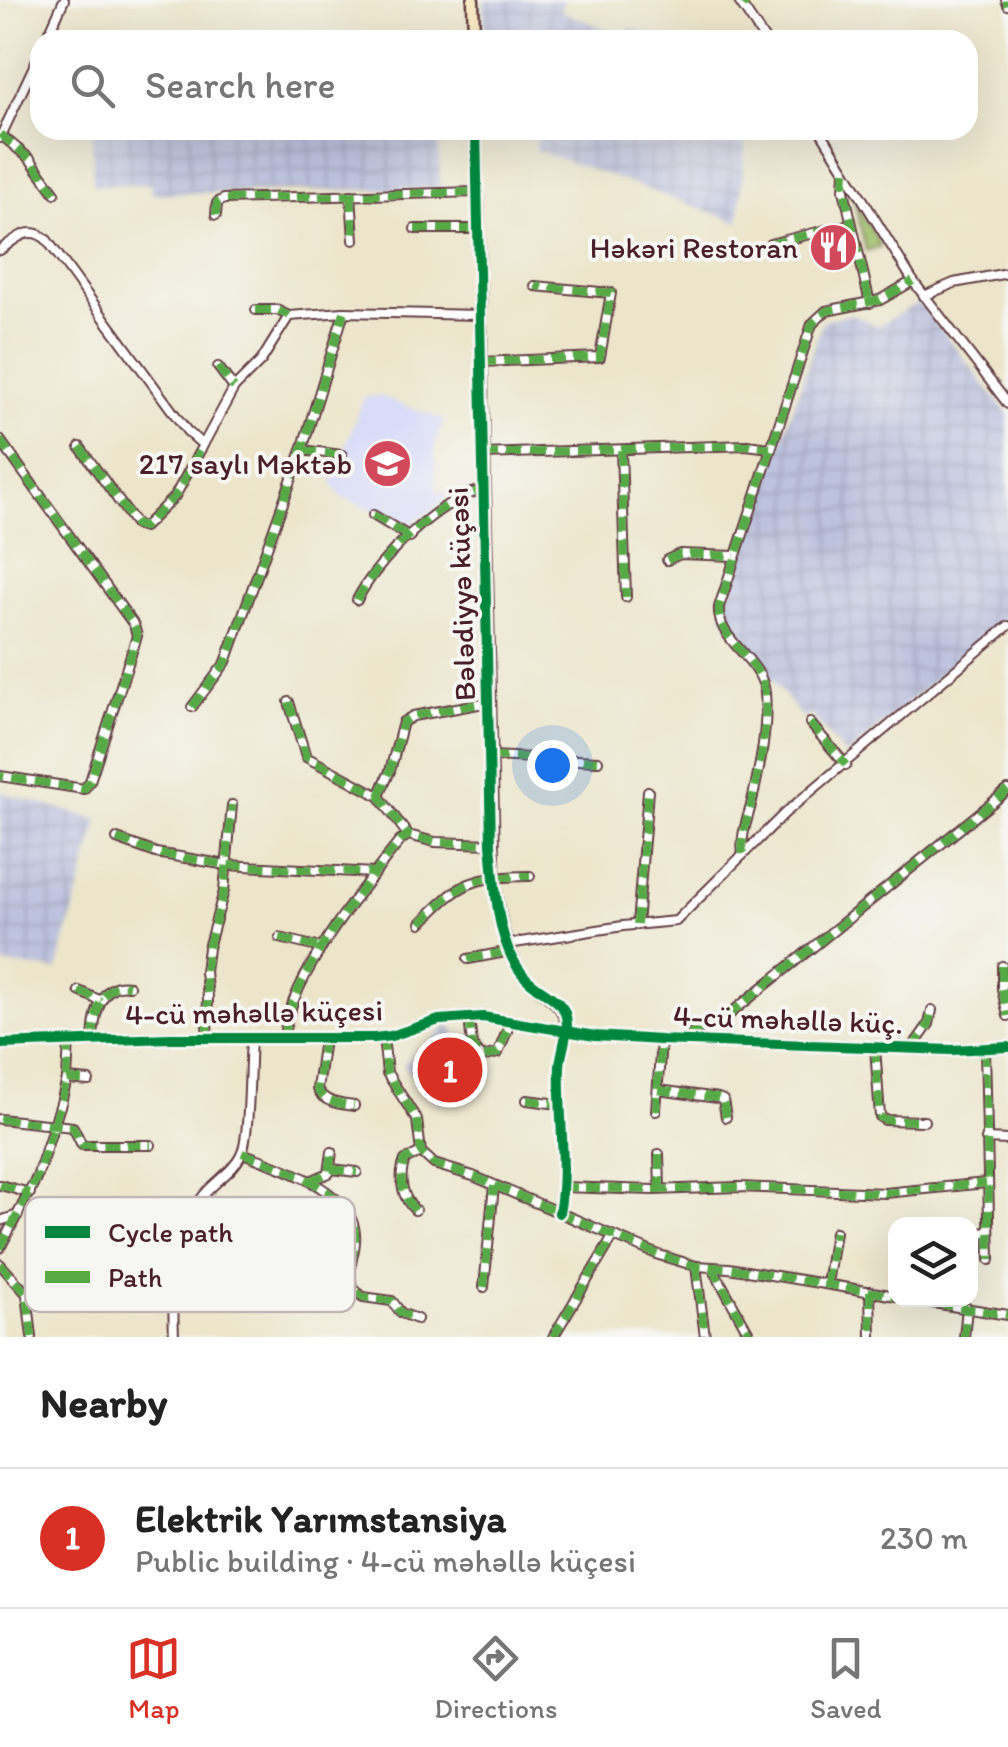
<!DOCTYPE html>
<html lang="en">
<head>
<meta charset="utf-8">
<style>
	body { margin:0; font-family:Itim,sans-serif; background:#f2f2f2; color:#222 }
	.controls { position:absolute; right:30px; bottom:30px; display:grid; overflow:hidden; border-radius:20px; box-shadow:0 10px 40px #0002 }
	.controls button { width:90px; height:90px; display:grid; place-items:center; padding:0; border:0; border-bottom:2px solid #e0e0e0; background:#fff; color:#222; font:50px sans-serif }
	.you { position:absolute; left:552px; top:765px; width:35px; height:35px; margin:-25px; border:8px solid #fff; border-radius:50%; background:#1a73e8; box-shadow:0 0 0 15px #1a73e833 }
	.badge { display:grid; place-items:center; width:65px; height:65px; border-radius:50%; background:#d93025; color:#fff; font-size:32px; font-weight:700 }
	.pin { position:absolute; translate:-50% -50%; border:5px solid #fff; box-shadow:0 2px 10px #0006 }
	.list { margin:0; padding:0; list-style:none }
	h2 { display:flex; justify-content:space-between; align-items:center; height:130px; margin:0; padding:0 40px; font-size:42px }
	h2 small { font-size:32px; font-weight:400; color:#767676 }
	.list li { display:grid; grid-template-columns:65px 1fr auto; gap:30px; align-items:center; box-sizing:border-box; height:140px; padding:0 40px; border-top:2px solid #e0e0e0 }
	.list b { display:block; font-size:38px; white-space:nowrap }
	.list p { margin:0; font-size:32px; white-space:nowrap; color:#767676 }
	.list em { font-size:32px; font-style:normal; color:#767676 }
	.icon { flex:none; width:55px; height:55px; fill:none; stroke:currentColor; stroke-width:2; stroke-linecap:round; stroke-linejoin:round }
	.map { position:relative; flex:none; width:1008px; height:1337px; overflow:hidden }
	.search { position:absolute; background:#fff; box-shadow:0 10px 40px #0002; left:30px; right:30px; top:30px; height:110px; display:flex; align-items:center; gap:25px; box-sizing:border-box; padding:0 35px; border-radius:30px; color:#767676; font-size:38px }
	.sheet { height:270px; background:#fff }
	nav { display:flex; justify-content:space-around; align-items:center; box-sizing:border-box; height:140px; border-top:2px solid #e0e0e0; background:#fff; font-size:28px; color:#767676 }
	nav a { display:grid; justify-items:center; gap:5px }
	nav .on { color:#d93025 }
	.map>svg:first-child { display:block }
	.built { fill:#d4d8f9 }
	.industrial { fill:url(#industrial-grid) }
	.grass { fill:url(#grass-tufts); stroke:#74704a; stroke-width:2.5 }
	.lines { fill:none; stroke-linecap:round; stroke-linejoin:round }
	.street-casing { stroke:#623d43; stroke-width:12 }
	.secondary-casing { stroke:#623d43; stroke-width:15 }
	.street { stroke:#fff; stroke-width:8 }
	.secondary { stroke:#f8e8c3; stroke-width:10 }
	.quiet { stroke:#57aa44; stroke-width:8; stroke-dasharray:15 8; stroke-linecap:butt }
	.cycleway-casing { stroke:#f6f6f2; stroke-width:16 }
	.cycleway { stroke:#00873e; stroke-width:10 }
	.labels { text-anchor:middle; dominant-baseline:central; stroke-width:8; stroke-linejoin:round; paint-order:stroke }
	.poi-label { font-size:30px; fill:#4a1f2b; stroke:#f6f6f2; text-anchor:end }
	.street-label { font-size:30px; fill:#4a1f2b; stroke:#f6f6f2 }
	.key { fill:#f6f6f2; stroke:#c2b6b6; stroke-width:2.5 }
	.key-label { font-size:28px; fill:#4a1f2b }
</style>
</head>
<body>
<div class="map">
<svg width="1008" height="1337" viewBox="0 0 1008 1337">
	<defs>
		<pattern id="industrial-grid" width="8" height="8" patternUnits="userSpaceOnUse" patternTransform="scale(2.5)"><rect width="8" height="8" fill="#bdc3de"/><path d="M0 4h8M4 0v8" fill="none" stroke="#a4a7bf"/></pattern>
		<pattern id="grass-tufts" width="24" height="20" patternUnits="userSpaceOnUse" patternTransform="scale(2.5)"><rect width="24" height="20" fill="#9fc16a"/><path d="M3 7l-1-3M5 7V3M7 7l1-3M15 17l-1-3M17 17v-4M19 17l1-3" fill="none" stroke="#8aa55c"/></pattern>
	</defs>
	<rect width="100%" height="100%" fill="#f6f6f2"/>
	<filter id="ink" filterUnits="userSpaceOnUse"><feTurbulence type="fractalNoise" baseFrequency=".01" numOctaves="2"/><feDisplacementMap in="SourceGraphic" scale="20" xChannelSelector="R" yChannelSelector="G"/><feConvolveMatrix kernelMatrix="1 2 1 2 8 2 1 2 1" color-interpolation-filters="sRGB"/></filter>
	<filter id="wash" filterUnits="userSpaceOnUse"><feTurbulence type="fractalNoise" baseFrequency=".0048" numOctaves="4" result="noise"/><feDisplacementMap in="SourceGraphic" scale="40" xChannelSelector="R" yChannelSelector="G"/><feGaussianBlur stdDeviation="2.25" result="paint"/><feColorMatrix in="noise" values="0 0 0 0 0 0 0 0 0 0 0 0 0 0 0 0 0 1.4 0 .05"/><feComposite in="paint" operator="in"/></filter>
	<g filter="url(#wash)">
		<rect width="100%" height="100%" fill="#ece5ca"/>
		<polygon class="built" points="380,396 444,420 435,445 436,491 447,492 447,500 410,525 341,497 332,482 364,397"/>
		<g class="industrial">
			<polygon points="484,0 564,0 560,11 625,36 631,28 662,40 484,40"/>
			<polygon points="92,130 438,130 440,188 152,194 151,184 93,185"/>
			<polygon points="526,130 746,130 739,222 536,150 535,138 527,138"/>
			<polygon points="919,302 1008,414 1008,616 846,756 811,714 803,719 722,616 823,320 853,314 878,326"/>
			<polygon points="0,792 99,820 57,970 0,964"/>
			<polygon points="449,1025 480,1066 440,1104 403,1065"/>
		</g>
		<polygon class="grass" points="854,200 881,246 866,251"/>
	</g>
	<g filter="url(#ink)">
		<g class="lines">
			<defs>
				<g id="street">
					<polyline points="738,0 765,40"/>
					<polyline points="1006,0 1008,5"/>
					<polyline points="46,40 64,0"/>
					<polyline points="820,130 913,281 1008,404"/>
					<polyline points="1,135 30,159 55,193"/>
					<polyline points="0,138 40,53"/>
					<polyline points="845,171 844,190 870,303"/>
					<polyline points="351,195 354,240"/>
					<polyline points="216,215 217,203 224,199 477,192"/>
					<polyline points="415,229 478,229"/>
					<polyline points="770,244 850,224"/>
					<path d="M0,250C16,239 29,224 47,240L187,431L203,445L234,388L261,361L289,316L344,312L480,315"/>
					<polyline points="924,296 954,283 1008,273"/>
					<polyline points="256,310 277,310 289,316"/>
					<polyline points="481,362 600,357 611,293 535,286"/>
					<polyline points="218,367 234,388"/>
					<polyline points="0,440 134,625 137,636 90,781 84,789 0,776"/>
					<polyline points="80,447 136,525 144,527 175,496 203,445"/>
					<polyline points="302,450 342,455"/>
					<polyline points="621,450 626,597"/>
					<polyline points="483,454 747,445 770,448"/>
					<polyline points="373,515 410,537"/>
					<polyline points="667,560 680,554 735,556"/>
					<path d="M357,600C376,561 440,498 483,490"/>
					<polyline points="289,702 306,757 379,796 408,835"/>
					<polyline points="192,707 226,662 302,450 344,312"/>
					<polyline points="810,723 846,765"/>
					<polyline points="491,756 598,761"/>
					<polyline points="379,796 390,771 403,722 413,716 489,702"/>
					<polyline points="117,839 156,853 227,865 374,873"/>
					<path d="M743,854C740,835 748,819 752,801C760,766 768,728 765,693C762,658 716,641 719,607L812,324L826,311L880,300L913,281"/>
					<path d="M421,923C462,881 471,877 530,876"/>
					<polyline points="637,925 648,791"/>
					<polyline points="280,938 321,948"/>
					<polyline points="508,944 623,926 676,921 785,813 1008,626"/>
					<polyline points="468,959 511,951"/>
					<polyline points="1002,966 1002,989 1008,1016"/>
					<polyline points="79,991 101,1001"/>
					<polyline points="469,1017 472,1045 482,1057 498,1053 511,1021"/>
					<polyline points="383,1037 387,1073 417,1120 421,1152 434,1164 473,1176 659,1255 696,1266 729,1268 896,1296"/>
					<path d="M284,1038C288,980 363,887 400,841L408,835L435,842L491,844"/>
					<polyline points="207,1039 208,997 205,972 208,948 224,891 232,805"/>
					<path d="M324,1039L317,1089C324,1103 340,1104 354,1106"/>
					<path d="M93,1040C94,1016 100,981 129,986"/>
					<polyline points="688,1041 695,1030 721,1021 1008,790"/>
					<polyline points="875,1047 880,1117 885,1120 924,1121"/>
					<polyline points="912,1048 929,1024 932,1010"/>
					<polyline points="985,1049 990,1260"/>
					<polyline points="67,1079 89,1081"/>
					<polyline points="658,1090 718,1098 723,1100 726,1117"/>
					<polyline points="527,1100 559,1104"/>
					<polyline points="656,1111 661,1040"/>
					<polyline points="0,1119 73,1127 82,1145 151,1145"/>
					<polyline points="986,1139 1008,1140"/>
					<path d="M242,1153C276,1166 351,1188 355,1233C357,1254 346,1263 352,1288L363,1297L392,1301L401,1313L417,1319"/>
					<polyline points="659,1154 660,1189"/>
					<polyline points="331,1169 357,1172"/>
					<polyline points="310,1181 329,1173 332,1152"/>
					<polyline points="0,1185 30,1193"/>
					<polyline points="562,1187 653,1190 738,1187 885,1193 986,1183"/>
					<path d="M415,1210C402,1198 398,1177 405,1160L421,1152"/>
					<path d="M559,1213C571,1154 547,1089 566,1031"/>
					<polyline points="0,1221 18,1215"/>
					<polyline points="970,1234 989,1232"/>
					<polyline points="257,1241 332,1264 349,1265"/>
					<polyline points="0,1248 37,1177 61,1103 67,1079 69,1041"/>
					<polyline points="0,1264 27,1294 32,1337"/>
					<polyline points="132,1266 175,1275"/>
					<polyline points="696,1266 705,1337"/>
					<polyline points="712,1267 751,1337"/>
					<polyline points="307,1273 332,1264"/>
					<polyline points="827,1284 835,1232"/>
					<polyline points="484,1287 494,1186"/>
					<polyline points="870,1291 871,1337"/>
					<polyline points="914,1300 1008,1315"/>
					<path d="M174,1337C172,1289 173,1235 204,1195C215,1181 234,1171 241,1155C250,1137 249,1063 251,1039"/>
					<polyline points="553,1337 613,1237"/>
					<polyline points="964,1337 967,1308"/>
				</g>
				<g id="secondary">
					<polyline points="473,0 474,40"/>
					<path d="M476,130L494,877C498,909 503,952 525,977C542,996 569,1000 566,1031"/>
					<polyline points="0,1044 170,1038 374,1038 391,1036 439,1020 483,1017 595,1036 661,1040 952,1050 1008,1047"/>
				</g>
			</defs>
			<use href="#street" class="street-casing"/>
			<use href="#secondary" class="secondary-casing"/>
			<use href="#street" class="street"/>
			<use href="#secondary" class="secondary"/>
			<g class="quiet">
				<polyline points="1006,0 1008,5"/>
				<polyline points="743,6 748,0"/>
				<polyline points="0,134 30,159 55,193"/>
				<polyline points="845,171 844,190 870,303"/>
				<polyline points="351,195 354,240"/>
				<polyline points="216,215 217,203 224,199 477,192"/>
				<polyline points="415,229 478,229"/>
				<polyline points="770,244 850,224"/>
				<polyline points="256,310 277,310 289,316"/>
				<polyline points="481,362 600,357 611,293 535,286"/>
				<polyline points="218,367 234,388"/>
				<polyline points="0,440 134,625 137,636 90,781 84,789 0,776"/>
				<polyline points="80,447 136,525 144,527 175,496 203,445"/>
				<polyline points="302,450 342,455"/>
				<polyline points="621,450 626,597"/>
				<polyline points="483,454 747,445 770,448"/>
				<polyline points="373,515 410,537"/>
				<polyline points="667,560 680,554 735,556"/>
				<path d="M357,600C376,561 440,498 483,490"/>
				<polyline points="289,702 306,757 379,796 408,835"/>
				<polyline points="192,707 226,662 302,450 344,312"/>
				<polyline points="810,723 846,765"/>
				<polyline points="491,756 598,761"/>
				<polyline points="379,796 390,771 403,722 413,716 489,702"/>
				<polyline points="117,839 156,853 227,865 374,873"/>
				<path d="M743,854C740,835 748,819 752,801C760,766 768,728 765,693C762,658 716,641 719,607L812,324L826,311L880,300L913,281"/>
				<path d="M421,923C462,881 471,877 530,876"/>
				<polyline points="637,925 648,791"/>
				<polyline points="280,938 321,948"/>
				<polyline points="468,959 511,951"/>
				<polyline points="1002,966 1002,989 1008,1016"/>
				<polyline points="79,991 101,1001"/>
				<polyline points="469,1017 472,1045 482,1057 498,1053 511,1020"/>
				<polyline points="383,1037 387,1073 417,1120 421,1152 434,1164 473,1176 659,1255 696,1266 729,1268 896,1296"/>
				<polyline points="689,1037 695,1030 721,1021 1008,790"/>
				<path d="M284,1038C288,980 363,887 400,841L408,835L435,842L491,844"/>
				<polyline points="207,1039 208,997 205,972 208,948 224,891 232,805"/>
				<path d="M324,1039L317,1089C324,1103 340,1104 354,1106"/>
				<path d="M93,1040C94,1016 100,981 129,986"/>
				<polyline points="875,1047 880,1117 885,1120 924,1121"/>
				<polyline points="912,1048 929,1024 932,1010"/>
				<polyline points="985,1049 990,1260"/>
				<polyline points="67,1079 89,1081"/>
				<polyline points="658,1090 718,1098 723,1100 726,1117"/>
				<polyline points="527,1100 559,1104"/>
				<polyline points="656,1111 661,1040"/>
				<polyline points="0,1119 73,1127 82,1145 151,1145"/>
				<path d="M242,1153C276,1166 351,1188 355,1233C357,1254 346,1263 352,1288L363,1297L392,1301L401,1313L417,1319"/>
				<polyline points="659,1154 660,1189"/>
				<polyline points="331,1169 357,1172"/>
				<polyline points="310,1181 329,1173 332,1152"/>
				<polyline points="0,1185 30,1193"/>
				<polyline points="562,1187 653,1190 738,1187 885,1193 986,1183"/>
				<path d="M415,1210C402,1198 398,1177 405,1160L421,1152"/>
				<polyline points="257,1241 332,1264 349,1265"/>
				<polyline points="0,1248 37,1177 61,1103 67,1079 69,1041"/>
				<polyline points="0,1264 27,1294 32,1337"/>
				<polyline points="132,1266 175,1275"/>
				<polyline points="696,1266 705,1337"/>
				<polyline points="712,1267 751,1337"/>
				<polyline points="307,1273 332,1264"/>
				<polyline points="827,1284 835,1232"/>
				<polyline points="484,1287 494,1186"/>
				<polyline points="870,1291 871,1337"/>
				<polyline points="914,1300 1008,1315"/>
				<polyline points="553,1337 613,1237"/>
				<polyline points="964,1337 967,1308"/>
			</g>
			<defs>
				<g id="cycleway">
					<path d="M476,130L491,844C495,885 496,945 525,977C536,990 559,997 565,1013C571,1028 561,1050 560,1066C558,1113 568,1168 559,1213"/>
					<polyline points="0,1044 170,1038 374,1038 391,1036 439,1020 483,1017 595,1036 661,1040 952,1050 1008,1047"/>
				</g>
			</defs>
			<use href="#cycleway" class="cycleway-casing"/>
			<use href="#cycleway" class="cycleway"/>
		</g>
	</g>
	<defs>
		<symbol id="restaurant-disc" viewBox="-11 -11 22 22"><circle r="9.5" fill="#d1495b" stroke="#f6f6f2"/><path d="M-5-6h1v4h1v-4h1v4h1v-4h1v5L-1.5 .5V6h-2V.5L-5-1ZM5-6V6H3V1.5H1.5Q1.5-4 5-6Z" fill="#fff"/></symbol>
		<symbol id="school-disc" viewBox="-11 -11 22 22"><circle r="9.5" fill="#d1495b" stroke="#f6f6f2"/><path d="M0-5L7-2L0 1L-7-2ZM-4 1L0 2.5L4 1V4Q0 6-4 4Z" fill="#fff"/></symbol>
	</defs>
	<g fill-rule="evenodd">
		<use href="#restaurant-disc" x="806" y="220" width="55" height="55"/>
		<use href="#school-disc" x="360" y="436" width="55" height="55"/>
	</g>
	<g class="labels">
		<g class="poi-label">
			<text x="798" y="247">Həkəri Restoran</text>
			<text x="352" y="463">217 saylı Məktəb</text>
		</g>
		<g class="street-label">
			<text transform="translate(461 594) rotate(-92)">Bələdiyyə küçəsi</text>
			<text transform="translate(254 1012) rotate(-1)">4-cü məhəllə küçesi</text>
			<text transform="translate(788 1019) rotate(2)">4-cü məhəllə küç.</text>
		</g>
	</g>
	<rect x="25" y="1197" width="330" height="115" rx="15" class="key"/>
	<rect x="45" y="1226" width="45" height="12" fill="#00873e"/>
	<rect x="45" y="1271" width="45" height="12" fill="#57aa44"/>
	<g class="key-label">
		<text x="108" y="1242">Cycle path</text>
		<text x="108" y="1287">Path</text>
	</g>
</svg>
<div class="controls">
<button><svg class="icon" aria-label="layers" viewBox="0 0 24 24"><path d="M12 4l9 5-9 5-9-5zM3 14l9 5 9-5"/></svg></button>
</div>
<div class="you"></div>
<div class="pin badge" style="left:450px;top:1070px">1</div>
<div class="search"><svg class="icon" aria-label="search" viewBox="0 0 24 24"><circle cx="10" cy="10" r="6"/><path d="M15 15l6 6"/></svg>Search here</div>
</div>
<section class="sheet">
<h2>Nearby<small></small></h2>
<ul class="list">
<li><span class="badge">1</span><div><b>Elektrik Yarımstansiya</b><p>Public building · 4-cü məhəllə küçesi</p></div><em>230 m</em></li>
</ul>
</section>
<nav>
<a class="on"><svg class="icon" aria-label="map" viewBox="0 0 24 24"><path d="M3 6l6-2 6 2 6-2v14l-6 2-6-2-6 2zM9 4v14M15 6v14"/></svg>Map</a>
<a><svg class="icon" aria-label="directions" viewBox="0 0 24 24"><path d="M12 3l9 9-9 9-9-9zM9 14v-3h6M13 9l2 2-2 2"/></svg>Directions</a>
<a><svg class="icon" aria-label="saved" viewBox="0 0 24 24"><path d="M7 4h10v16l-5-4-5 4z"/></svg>Saved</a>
</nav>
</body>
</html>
